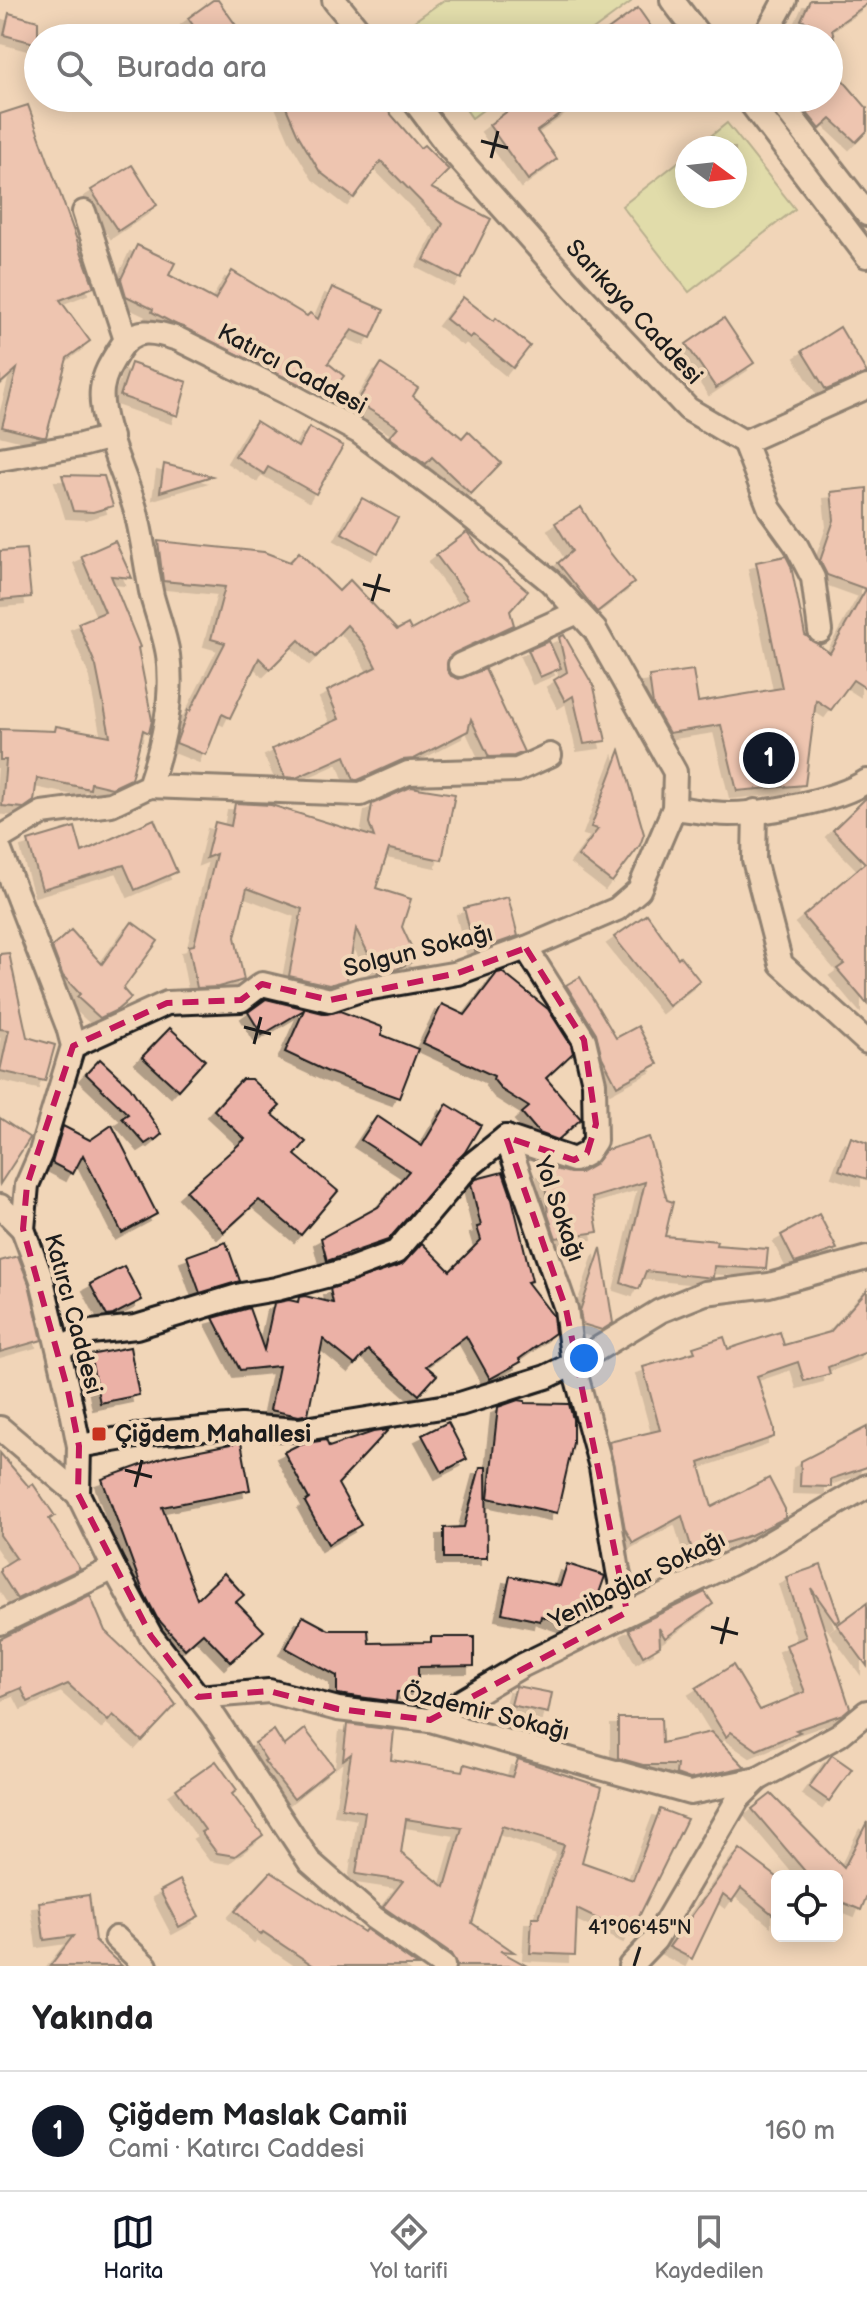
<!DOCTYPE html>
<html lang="tr">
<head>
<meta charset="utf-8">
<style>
	body { margin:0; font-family:"Balsamiq Sans",sans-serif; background:#f2f2f2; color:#202124 }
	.controls { position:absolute; right:24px; bottom:24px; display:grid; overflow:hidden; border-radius:12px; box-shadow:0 4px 20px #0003 }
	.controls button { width:72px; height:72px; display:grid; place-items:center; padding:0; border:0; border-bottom:2px solid #e0e0e0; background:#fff; color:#202124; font:40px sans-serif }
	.compass { position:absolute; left:675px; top:136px; width:72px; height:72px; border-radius:50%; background:#fff; box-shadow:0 4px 20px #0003; rotate:105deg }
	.you { position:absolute; left:584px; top:1358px; width:28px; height:28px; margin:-20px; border:6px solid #fff; border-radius:50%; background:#1a73e8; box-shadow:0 0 0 12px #1a73e833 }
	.badge { display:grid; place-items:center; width:52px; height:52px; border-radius:50%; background:#111827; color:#fff; font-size:26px; font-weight:700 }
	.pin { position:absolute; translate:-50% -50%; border:4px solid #fff; box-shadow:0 2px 8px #0006 }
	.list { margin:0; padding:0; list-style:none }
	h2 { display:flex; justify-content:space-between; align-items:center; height:104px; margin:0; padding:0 32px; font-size:34px }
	h2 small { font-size:26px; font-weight:400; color:#757577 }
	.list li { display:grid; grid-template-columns:52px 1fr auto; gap:24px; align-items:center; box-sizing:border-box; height:120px; padding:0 32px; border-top:2px solid #e0e0e0 }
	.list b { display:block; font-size:30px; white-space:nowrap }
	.list p { margin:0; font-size:26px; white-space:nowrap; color:#757577 }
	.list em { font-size:26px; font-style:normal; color:#757577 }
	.icon { flex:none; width:44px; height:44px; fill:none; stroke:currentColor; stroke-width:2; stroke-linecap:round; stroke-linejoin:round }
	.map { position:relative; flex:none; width:867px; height:1966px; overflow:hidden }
	.search { position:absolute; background:#fff; box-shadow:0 4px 20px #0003; left:24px; right:24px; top:24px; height:88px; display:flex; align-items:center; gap:20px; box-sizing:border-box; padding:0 28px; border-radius:44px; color:#757577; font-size:30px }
	.sheet { height:224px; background:#fff }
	nav { display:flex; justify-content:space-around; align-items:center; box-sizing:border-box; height:112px; border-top:2px solid #e0e0e0; background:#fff; font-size:22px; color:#757577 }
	nav a { display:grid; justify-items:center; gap:4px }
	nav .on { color:#111827 }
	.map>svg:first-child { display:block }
	.green { fill:#cee49a; stroke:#75805b; stroke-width:2 }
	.building { fill:#ebb1a6; stroke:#1c1c1c; stroke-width:2; fill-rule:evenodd; filter:url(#shadow) }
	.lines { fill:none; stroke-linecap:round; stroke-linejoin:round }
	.minor-casing { stroke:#1c1c1c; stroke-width:28 }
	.minor { stroke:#f1d6b8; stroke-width:22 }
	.marked { fill:none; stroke:#c2185b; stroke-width:6; stroke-dasharray:16 10; stroke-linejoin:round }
	.ticks { fill:none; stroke:#1c1c1c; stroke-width:3 }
	.poi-dot { fill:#c8321e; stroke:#f1d6b8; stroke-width:3 }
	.labels { text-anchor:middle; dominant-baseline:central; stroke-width:8; stroke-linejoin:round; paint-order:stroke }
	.street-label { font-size:24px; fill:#1c1c1c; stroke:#f1d6b8 }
	.poi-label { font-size:24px; font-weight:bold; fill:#1c1c1c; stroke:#f1d6b8; text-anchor:start }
	.ticks-label { font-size:20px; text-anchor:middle; fill:#1c1c1c; stroke:#f1d6b8; stroke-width:8; stroke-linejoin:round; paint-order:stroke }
</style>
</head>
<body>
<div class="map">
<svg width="867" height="1966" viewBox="0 0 867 1966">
	<defs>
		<filter id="shadow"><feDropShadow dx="-7" dy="7" stdDeviation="0" flood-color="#0004"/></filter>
	</defs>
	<rect width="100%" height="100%" fill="#f1d6b8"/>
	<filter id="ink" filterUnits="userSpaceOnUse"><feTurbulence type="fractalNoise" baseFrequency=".0125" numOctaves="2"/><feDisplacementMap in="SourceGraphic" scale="16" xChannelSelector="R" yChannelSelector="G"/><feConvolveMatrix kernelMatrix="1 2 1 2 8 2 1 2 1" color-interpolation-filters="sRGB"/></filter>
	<g filter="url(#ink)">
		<g class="green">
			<polygon points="444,0 629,0 631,2 582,38 414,38 406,27"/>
			<polygon points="458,98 499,98 472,118"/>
			<polygon points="727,123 795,209 689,292 622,206 687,155 687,196 735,196 735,148 696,148"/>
		</g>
		<g class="building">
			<polygon points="213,0 218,0 245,38 202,38 188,18"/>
			<polygon points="810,0 867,0 867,4 832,29 834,38 808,38 806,22 801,20"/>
			<polygon points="638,8 659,38 597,38"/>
			<polygon points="9,13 38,21 38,44 4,35"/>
			<polygon points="829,64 867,108 867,131 856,142 831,119 820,129 802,107 811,100 809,98 829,98"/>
			<polygon points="282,98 377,98 420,148 424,145 449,170 431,188 491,219 461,279 424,260 443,224 381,161 354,198 320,172 297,133"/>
			<polygon points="525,98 584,98 537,131 557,159 528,180 489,125"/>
			<polygon points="28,105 94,287 60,300 90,341 67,358 46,437 42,437 2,427 17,369 0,384 0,114"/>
			<polygon points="132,165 157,205 118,231 91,190"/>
			<polygon points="137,245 175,263 169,275 215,300 232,271 307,316 310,313 318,319 332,287 384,310 371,338 352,330 328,363 344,376 332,391 312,375 303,386 171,322 152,312 153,309 126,296 121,279"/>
			<polygon points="463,297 494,321 496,318 530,346 513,368 473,335 470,338 446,319"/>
			<polygon points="724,318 754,363 716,388 686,344"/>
			<polygon points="840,327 867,373 826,390 802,351"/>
			<polygon points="131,363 187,382 178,416 120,396"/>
			<polygon points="381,364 418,388 413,396 462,438 468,431 501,463 471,494 432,457 426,464 389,437 398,427 357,402"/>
			<polygon points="256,421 298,447 309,427 343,446 316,494 268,467 264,474 235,456"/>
			<polygon points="164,464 212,476 160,492"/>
			<polygon points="62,475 104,476 113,506 93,512 73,511"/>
			<polygon points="867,488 867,689 853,680 831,710 816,700 805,785 737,791 721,725 669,733 653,705 649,676 693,670 698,702 782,688 756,562 786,556 791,566 805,635 830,653 866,589 827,575 820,561 834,520 831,492"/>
			<polygon points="362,498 398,518 378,553 342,533"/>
			<polygon points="581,507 604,545 634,583 597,612 558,563 572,551 555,523"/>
			<polygon points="467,532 482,551 528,591 510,611 514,625 454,653 448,658 447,670 451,676 459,679 485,669 524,752 514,756 489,757 471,719 468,731 414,759 402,760 358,780 354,780 345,756 296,778 285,777 272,749 339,719 327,691 376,667 364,644 347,625 316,657 299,640 270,669 259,658 230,718 222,714 206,755 176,743 188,710 190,711 225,643 211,639 225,587 163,581 158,541 264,552 290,562 299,552 339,591 350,580 397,630 408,624 411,630 468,598 436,555"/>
			<polygon points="115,541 132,578 111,576 140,647 138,648 152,720 149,733 143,730 131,779 112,788 91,783 90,789 37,778 34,801 24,808 2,806 6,760 0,760 0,729 55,731 56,726 110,736 96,666 78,623 105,612 81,556"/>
			<polygon points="26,549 31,597 0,600 0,551"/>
			<polygon points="564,635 594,687 606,741 584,744 573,696 565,701 554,680 567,672 559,637"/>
			<polygon points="549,641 561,668 540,677 528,650"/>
			<polygon points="620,750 644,834 640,845 612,882 578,856 598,829 591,827"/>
			<polygon points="411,787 455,794 442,860 389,849 376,888 411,899 402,927 417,959 397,969 378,973 356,929 347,980 329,985 289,976 302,909 247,888 235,937 244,980 218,987 197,988 189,946 194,945 216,854 206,858 215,822 231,826 235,803 271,805 374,837 369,823 372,804"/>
			<polygon points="867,797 867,1004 837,969 844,964 803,916 865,863 833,830"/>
			<polygon points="154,819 177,872 135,890 124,865 42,889 28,841 75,827 82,852"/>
			<polygon points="508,897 518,936 475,951 464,908"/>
			<polygon points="647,914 678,958 680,956 700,981 669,1006 614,937"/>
			<polygon points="132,922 158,941 123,989 131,998 117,1010 100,1018 77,997 80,994 63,976 52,947 71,930 102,964"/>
			<polygon points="9,953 27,1037 55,1045 45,1081 0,1071 9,1030 0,1029 0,954"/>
			<polygon points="502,972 548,1009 571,1045 573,1053 546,1078 581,1119 558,1140 539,1133 522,1113 529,1107 502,1090 493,1079 494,1076 423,1043 442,1004 465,1015 497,973"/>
			<polygon points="580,977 616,1038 638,1026 658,1064 617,1086 602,1057 596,1033 566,985"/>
			<polygon points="266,999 327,1014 340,1011 382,1027 382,1035 418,1049 399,1098 328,1072 285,1052 304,1010 262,1035 248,1012"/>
			<polygon points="170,1028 205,1060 178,1090 142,1057"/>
			<polygon points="100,1059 130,1087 162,1134 155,1140 153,1139 145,1144 122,1118 128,1114 86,1074"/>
			<polygon points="242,1079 251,1079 280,1106 272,1114 306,1142 295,1155 338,1191 301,1235 259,1200 224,1232 186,1191 245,1139 214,1110"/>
			<polygon points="447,1104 481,1125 465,1152 388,1240 327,1261 321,1238 378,1207 409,1171 361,1140 377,1116 422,1146"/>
			<polygon points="0,1118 30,1138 0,1184"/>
			<polygon points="112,1125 157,1214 122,1233 83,1155 73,1174 52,1163 63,1126 90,1140"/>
			<polygon points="649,1137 667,1200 673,1202 665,1236 717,1241 716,1245 768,1249 766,1269 714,1266 713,1278 646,1271 639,1289 621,1283 645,1182 592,1198 598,1232 556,1238 548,1215 544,1170 555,1169 570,1173 580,1173 594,1165 606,1150"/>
			<polygon points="851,1137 867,1143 867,1179 839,1170"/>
			<polygon points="503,1172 512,1198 532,1281 527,1282 553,1316 555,1333 519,1359 521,1362 490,1379 466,1336 426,1366 437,1375 419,1395 368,1350 355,1365 323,1339 308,1414 299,1416 270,1410 279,1366 240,1370 213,1318 249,1308 264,1350 274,1303 289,1300 298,1302 299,1297 305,1296 333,1303 330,1289 402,1265 422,1243 450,1271 481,1240 477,1227 481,1226 471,1184 476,1179"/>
			<polygon points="819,1214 837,1249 795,1263 781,1235"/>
			<polygon points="226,1242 240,1281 200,1293 187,1256"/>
			<polygon points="601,1248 613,1323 602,1330 582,1324 580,1311"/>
			<polygon points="18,1256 29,1284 42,1340 0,1352 0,1261"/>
			<polygon points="124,1266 142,1300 113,1315 107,1316 90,1284"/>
			<polygon points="867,1290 867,1352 828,1367 830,1374 804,1381 798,1362 757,1376 774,1428 774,1437 699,1463 712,1507 769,1478 785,1509 785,1518 751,1535 693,1553 682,1516 633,1543 625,1529 609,1442 660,1430 643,1367 695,1352 693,1347 724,1337 728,1349 780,1332 784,1345 830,1332"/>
			<polygon points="130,1347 139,1395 100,1403 90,1355"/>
			<polygon points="518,1400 525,1401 525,1403 569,1404 573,1419 573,1443 557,1513 488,1498 498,1407"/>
			<polygon points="448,1422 467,1459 442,1472 422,1435"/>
			<polygon points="867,1427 867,1467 831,1479 831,1487 800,1486 801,1461"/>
			<polygon points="388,1430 338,1484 361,1525 328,1544 305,1502 309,1499 284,1452 300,1444 326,1440 329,1447 373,1432"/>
			<polygon points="241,1442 250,1490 162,1507 197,1599 224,1573 244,1595 236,1602 264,1631 231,1662 203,1633 185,1649 157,1618 143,1591 102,1479 164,1457"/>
			<polygon points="0,1453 29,1487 33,1484 55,1516 49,1519 80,1569 17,1599 0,1572 0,1568 16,1558 0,1535"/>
			<polygon points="480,1467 486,1467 487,1558 444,1558 444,1528 464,1527"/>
			<polygon points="567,1564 605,1576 591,1616 570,1626 541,1616 540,1621 502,1613 510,1576 560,1586"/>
			<polygon points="821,1565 840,1620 836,1623 811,1588 850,1708 843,1714 796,1730 800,1732 757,1750 731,1732 726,1737 696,1688 733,1665 760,1710 805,1692 786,1645 806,1637 786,1577"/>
			<polygon points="705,1592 713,1604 665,1638 659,1628 660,1646 643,1656 628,1629"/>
			<polygon points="90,1595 105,1631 160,1683 176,1705 142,1741 113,1715 108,1721 68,1684 28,1702 21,1688 0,1697 0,1639"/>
			<polygon points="867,1603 867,1666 837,1625"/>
			<polygon points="303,1616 329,1630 368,1630 369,1643 431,1642 431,1637 474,1637 474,1666 418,1667 418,1692 397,1692 396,1702 337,1694 337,1676 286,1648"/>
			<polygon points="516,1686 552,1693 548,1713 511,1705"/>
			<polygon points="618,1718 661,1718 662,1743 711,1732 745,1767 690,1779 676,1774 677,1765 643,1765 618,1758"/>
			<path d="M347,1724L394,1730L391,1760L463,1771L465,1764L512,1777L518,1759L602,1787L582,1862L633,1880L660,1809L687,1819L630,1935L577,1909L575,1955L530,1953L532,1917H539L564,1845L502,1826L472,1923L514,1952L500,1951L527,1966H457L451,1954L383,1907L403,1881L356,1874L365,1812L342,1808L351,1754L343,1760ZM406,1819L462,1828L445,1887L401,1853Z"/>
			<polygon points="305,1729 334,1767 294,1799 264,1761 266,1760 255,1743 274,1730 284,1746"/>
			<polygon points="832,1755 852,1769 829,1801 809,1787"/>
			<polygon points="216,1761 237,1790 232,1794 263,1835 235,1856 217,1853 201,1832 205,1830 176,1789"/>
			<polygon points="771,1794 844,1868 867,1822 867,1895 861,1910 837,1900 840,1876 809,1876 752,1809"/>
			<polygon points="740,1849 777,1877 777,1918 741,1888 732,1901 723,1894 692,1959 669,1947"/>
			<polygon points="271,1872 364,1932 366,1929 418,1966 314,1966 263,1932 261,1935 235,1911"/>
			<polygon points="180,1880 199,1916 179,1927 160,1891"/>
			<polygon points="89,1895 95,1941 122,1966 50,1966 73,1936 44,1940 39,1902"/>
		</g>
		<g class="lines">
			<defs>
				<g id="minor">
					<polyline points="334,0 365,38"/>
					<polyline points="672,0 701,38"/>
					<polyline points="764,38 785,0"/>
					<polyline points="412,98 448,146 574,288 688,409 744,442 867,387"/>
					<polyline points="747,98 867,256"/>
					<polyline points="777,98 867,214"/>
					<polyline points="84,212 126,340"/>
					<polyline points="744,442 770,509 796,545 813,578 820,631"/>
					<polyline points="0,459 81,445 111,437"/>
					<polyline points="460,665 578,612"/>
					<polyline points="149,786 361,794 408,773 517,770 550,755"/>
					<path d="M674,808C692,810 711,814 729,814C765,814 838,800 867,781"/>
					<polyline points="755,811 754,860 781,964 867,1042"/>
					<path d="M0,838L42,813L111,804L149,786C163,744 174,700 168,655C165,635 157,615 152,596C146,568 143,539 136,512C127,477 98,424 102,389C104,374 111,363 119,350C134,326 154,331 178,339L287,393L359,432L450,500L550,581L595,630L675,772L674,808L639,890L617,909L526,948L458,973L360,990L330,1000L262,984L241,1000L167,1003L73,1046"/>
					<polyline points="0,851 68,1027 73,1046 40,1155 27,1185 23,1229 42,1280 68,1391 79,1446 78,1494 114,1568 151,1636 215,1718 309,1861 374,1918 443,1966"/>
					<polyline points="506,1137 574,1160 587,1153 595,1141 594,1083 584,1040 526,948"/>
					<polyline points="0,1206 23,1229"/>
					<polyline points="59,1350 91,1332 136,1327 241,1295 276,1289 348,1270 396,1252 466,1169 506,1137 566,1309 573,1364 601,1467 618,1571 627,1612"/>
					<polyline points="0,1428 78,1494"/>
					<polyline points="79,1446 154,1433 241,1426 299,1430 460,1404 546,1377 573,1364 660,1311 705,1293 769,1285 867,1258"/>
					<polyline points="0,1623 114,1568"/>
					<polyline points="198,1697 269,1691 338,1709 430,1720 690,1793 758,1779"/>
					<polyline points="430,1720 523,1665 752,1553 867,1486"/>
					<polyline points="116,1938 146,1966"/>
					<polyline points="630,1966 655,1940 738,1799 758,1779 839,1735 867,1712"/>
				</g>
			</defs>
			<use href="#minor" class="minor-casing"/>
			<use href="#minor" class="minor"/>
		</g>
	</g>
	<path d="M0 0H867V1966H0ZM526,948L584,1040L596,1124L587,1153L574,1160L506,1137L566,1309L627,1612L430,1720L338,1709L269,1691L198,1697L151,1636L78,1494L79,1446L68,1391L23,1229L27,1185L73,1046L167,1003L241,1000L262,984L330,1000L458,973Z" fill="#f1d6b8" fill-opacity=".55" fill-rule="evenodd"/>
	<path class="marked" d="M526,948L584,1040L596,1124L587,1153L574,1160L506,1137L566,1309L627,1612L430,1720L338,1709L269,1691L198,1697L151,1636L78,1494L79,1446L68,1391L23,1229L27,1185L73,1046L167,1003L241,1000L262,984L330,1000L458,973Z"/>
	<path class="ticks" d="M481,141L508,148M491,158L498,131M363,584L390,591M372,601L380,574M244,1027L271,1034M254,1044L261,1017M125,1470L152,1477M135,1487L142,1460M711,1627L738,1634M721,1644L728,1617M634,1966L640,1947"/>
	<rect class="poi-dot" x="91" y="1426" width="16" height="16" rx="4"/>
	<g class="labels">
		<g class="street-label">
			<text transform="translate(634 312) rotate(47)">Sarıkaya Caddesi</text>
			<text transform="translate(292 369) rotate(28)">Katırcı Caddesi</text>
			<text transform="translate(418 951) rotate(-14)">Solgun Sokağı</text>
			<text transform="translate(559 1209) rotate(71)">Yol Sokağı</text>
			<text transform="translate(73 1314) rotate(75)">Katırcı Caddesi</text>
			<text transform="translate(637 1580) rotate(-26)">Yenibağlar Sokağı</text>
			<text transform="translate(486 1712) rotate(14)">Özdemir Sokağı</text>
		</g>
		<g class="poi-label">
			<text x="115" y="1434">Çiğdem Mahallesi</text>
		</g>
	</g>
	<g class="ticks-label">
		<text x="640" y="1934">41°06'45"N</text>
	</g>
</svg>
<div class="controls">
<button><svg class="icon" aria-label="locate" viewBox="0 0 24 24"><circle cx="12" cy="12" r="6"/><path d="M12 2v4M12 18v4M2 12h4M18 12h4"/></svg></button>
</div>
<svg class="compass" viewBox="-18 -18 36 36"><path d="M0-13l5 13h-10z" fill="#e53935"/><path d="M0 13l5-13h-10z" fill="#757577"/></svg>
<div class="you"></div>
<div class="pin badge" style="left:769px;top:758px">1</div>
<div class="search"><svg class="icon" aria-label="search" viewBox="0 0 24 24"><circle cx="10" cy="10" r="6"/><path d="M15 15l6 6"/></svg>Burada ara</div>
</div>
<section class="sheet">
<h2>Yakında<small></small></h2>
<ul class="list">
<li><span class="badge">1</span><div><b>Çiğdem Maslak Camii</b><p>Cami · Katırcı Caddesi</p></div><em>160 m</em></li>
</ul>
</section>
<nav>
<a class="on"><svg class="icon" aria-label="map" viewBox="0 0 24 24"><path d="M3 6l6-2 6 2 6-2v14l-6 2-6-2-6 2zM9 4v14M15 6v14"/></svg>Harita</a>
<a><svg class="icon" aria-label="directions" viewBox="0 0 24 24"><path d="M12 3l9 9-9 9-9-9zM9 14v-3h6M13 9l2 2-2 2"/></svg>Yol tarifi</a>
<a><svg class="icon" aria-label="saved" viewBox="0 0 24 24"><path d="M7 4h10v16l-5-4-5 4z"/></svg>Kaydedilen</a>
</nav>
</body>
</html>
